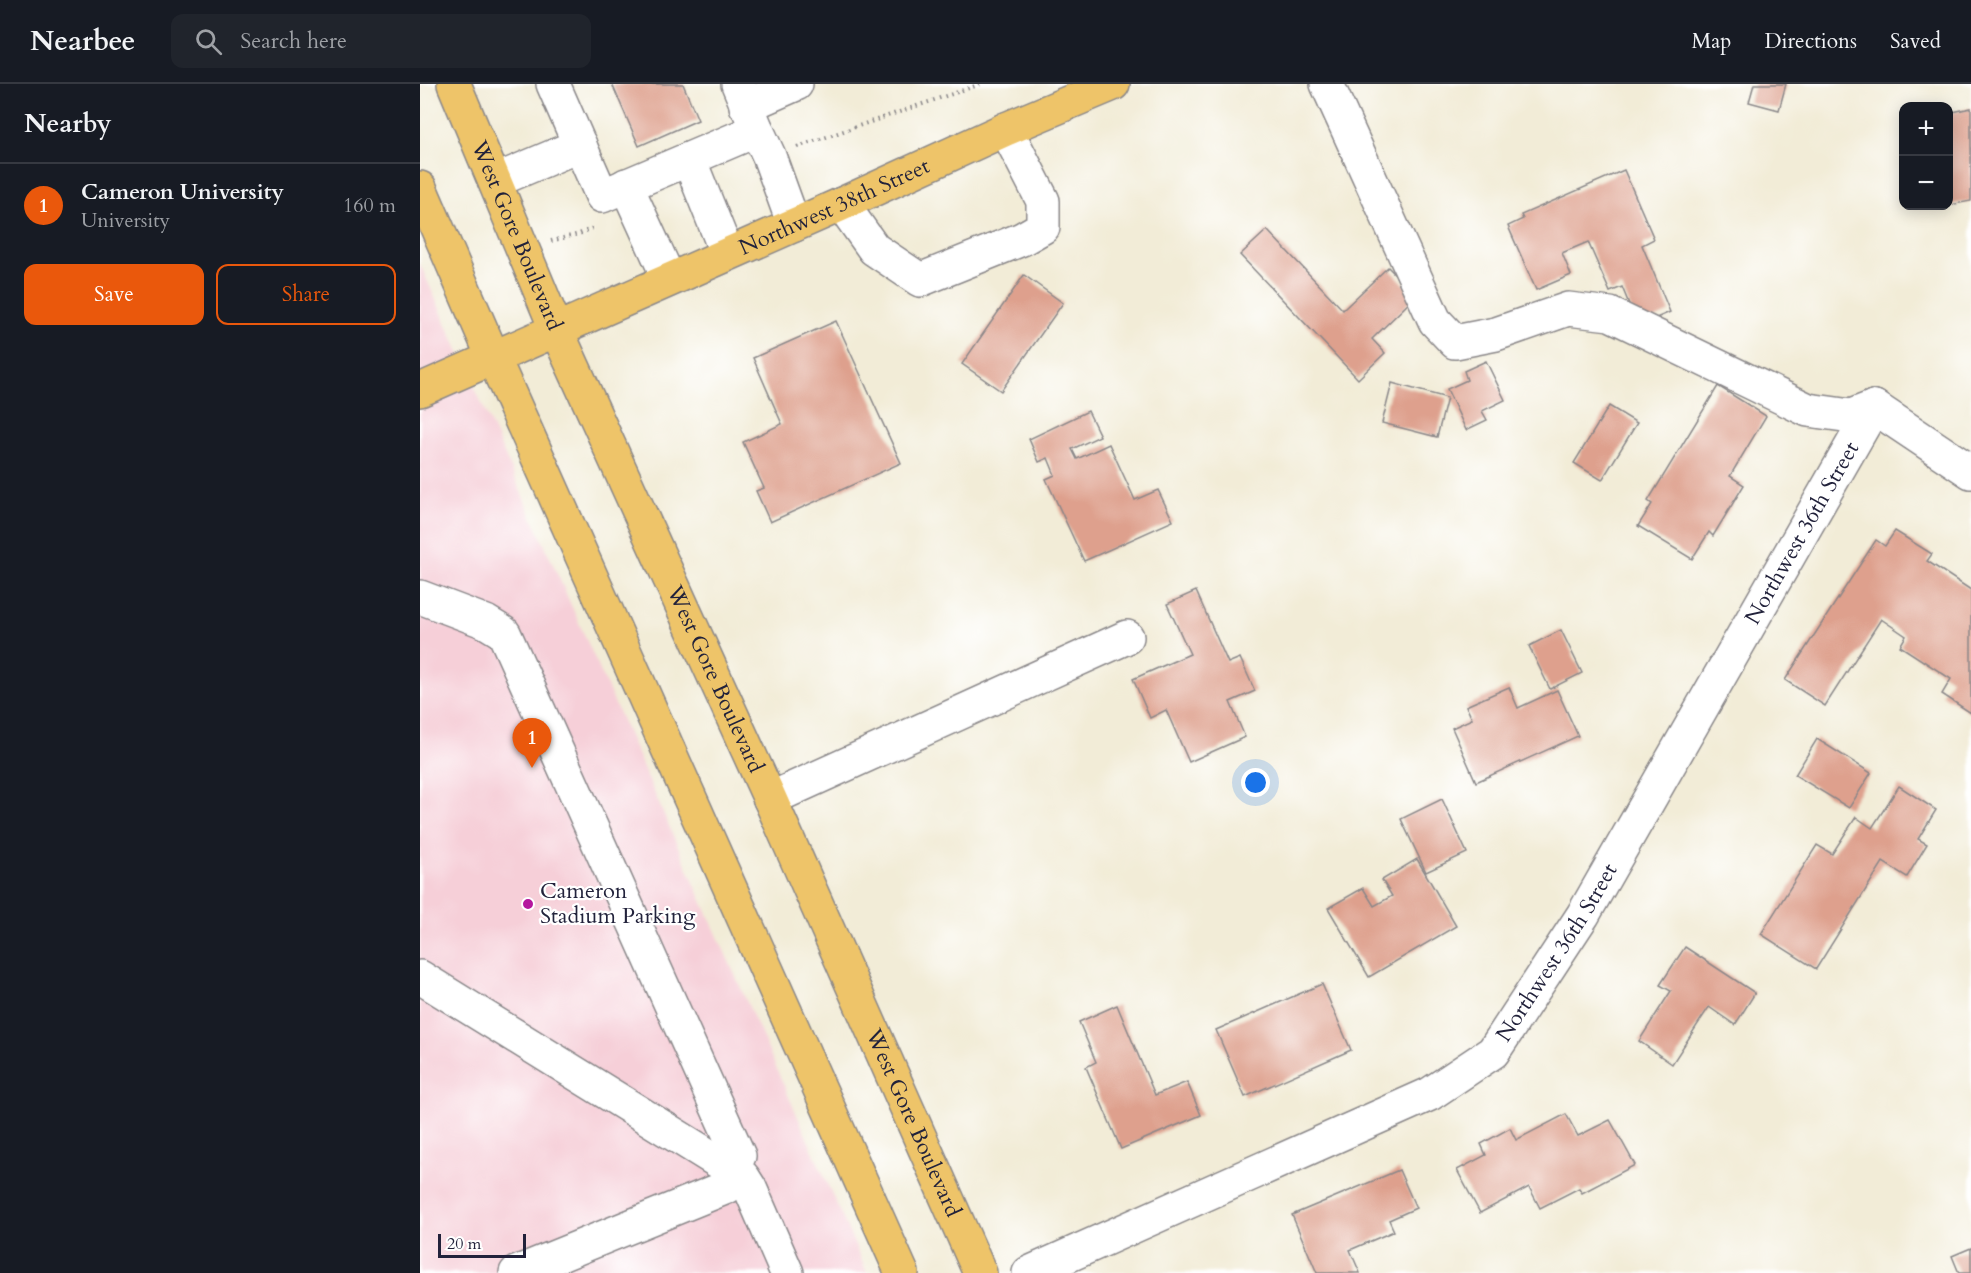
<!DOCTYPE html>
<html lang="en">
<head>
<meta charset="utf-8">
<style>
	body { margin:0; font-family:Cardo,serif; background:#20242c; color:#f1f3f6 }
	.controls { position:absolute; right:18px; top:18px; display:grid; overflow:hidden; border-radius:12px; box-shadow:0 3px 15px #0003 }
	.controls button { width:54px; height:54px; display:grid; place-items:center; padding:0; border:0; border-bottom:2px solid #363941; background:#171b24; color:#f1f3f6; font:30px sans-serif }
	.scale { position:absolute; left:18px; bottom:15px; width:88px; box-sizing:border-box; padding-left:6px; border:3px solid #22223b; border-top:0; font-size:16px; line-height:21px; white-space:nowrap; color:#22223b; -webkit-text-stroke:4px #fff; paint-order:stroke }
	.you { position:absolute; left:836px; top:699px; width:21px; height:21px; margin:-15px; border:4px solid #fff; border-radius:50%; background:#1a73e8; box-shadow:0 0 0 9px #1a73e833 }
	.badge { display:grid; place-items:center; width:39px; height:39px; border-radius:50%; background:#ea580c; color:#fff; font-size:20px; font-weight:700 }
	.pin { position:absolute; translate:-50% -50px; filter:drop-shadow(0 2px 3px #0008) }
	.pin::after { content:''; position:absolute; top:32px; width:21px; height:18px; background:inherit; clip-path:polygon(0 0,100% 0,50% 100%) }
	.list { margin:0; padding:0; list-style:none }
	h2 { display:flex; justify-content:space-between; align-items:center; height:78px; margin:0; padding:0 24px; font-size:26px }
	h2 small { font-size:20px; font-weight:400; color:#9ea1a6 }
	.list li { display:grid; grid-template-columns:39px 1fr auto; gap:18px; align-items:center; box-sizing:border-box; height:84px; padding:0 24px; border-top:2px solid #363941 }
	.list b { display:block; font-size:22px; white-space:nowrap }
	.list p { margin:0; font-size:20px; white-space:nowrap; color:#9ea1a6 }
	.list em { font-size:20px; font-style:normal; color:#9ea1a6 }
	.actions { display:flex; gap:12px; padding:18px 24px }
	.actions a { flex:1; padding:14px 0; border:2px solid #ea580c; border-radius:12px; text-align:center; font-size:21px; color:#ea580c }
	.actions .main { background:#ea580c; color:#fff }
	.icon { flex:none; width:33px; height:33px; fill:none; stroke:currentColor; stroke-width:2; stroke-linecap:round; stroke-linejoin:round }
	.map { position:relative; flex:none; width:1551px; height:1189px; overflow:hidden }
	header { display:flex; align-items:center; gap:36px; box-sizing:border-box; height:84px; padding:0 30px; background:#171b24; border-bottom:2px solid #363941 }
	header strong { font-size:28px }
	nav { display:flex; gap:33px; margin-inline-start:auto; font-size:21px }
	.search { width:420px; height:54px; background:#20242c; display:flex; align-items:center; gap:15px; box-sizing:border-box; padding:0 21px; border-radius:12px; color:#9ea1a6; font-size:22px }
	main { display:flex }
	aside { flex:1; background:#171b24 }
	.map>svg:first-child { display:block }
	.built { fill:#f6cfd8 }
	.building { fill:#dea08d }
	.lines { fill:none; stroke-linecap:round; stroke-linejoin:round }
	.minor-casing { stroke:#8a8789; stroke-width:36 }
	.major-casing { stroke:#8a8789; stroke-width:36 }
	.path { stroke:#8a8789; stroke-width:4; stroke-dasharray:1.5 4.5; stroke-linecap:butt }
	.minor { stroke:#fff; stroke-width:33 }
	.major { stroke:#eec469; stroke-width:33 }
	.poi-dot { fill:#b5179e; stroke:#fff; stroke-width:2 }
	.labels { text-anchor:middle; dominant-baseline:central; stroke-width:4.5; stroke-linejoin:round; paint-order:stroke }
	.street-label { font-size:22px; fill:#22223b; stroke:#fff }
	.poi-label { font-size:22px; fill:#22223b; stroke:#fff; text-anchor:start }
</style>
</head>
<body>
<header>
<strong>Nearbee</strong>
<div class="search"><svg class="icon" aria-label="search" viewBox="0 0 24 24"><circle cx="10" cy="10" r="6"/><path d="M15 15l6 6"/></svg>Search here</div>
<nav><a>Map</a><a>Directions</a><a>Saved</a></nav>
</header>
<main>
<aside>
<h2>Nearby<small></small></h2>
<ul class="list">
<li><span class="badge">1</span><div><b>Cameron University</b><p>University</p></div><em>160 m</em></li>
</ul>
<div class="actions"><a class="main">Save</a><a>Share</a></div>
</aside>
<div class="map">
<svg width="1551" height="1189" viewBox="0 0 1551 1189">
	<rect width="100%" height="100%" fill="#fff"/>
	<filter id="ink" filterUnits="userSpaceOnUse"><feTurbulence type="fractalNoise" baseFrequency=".0167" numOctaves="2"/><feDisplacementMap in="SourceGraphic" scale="12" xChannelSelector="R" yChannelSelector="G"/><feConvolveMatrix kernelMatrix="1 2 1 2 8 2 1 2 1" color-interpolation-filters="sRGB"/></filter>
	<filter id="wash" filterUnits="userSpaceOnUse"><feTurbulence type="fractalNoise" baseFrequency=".008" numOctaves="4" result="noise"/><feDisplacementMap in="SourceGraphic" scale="24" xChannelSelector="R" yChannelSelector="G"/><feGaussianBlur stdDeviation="1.35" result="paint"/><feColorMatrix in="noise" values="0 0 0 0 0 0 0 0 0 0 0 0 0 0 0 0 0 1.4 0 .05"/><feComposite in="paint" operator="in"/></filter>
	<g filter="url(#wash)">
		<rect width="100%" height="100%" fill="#f2ecd7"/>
		<polygon class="built" points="0,180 447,1189 0,1189"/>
		<g id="blocks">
			<g class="building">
				<polygon points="192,0 263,0 278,36 219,62"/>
				<polygon points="1334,0 1366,0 1359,26 1329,18"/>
				<polygon points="1551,24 1551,117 1530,121 1528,113 1528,29"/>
				<polygon points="1204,86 1234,155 1222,161 1250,228 1218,242 1202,203 1190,208 1168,158 1142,169 1151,191 1116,206 1088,142 1103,135 1101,131"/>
				<polygon points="847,146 923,226 968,183 996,212 952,255 965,269 938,295 820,171"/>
				<polygon points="604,191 643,219 581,307 542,280"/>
				<polygon points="416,237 481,379 350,438 336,407 344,404 323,358 362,340 333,274"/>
				<polygon points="1066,277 1085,316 1062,327 1067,336 1046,346 1027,305 1047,296 1044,287"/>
				<polygon points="972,299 1027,314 1017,353 962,339"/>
				<polygon points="1298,302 1346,332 1310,392 1324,401 1293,452 1289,448 1272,475 1218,442 1232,420 1228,417"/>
				<polygon points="1189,322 1217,339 1182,396 1154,379"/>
				<polygon points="668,327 680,352 652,365 657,375 689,360 715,416 738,406 753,437 664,477 626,395 635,391 628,374 619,378 609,355"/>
				<polygon points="1475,447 1512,470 1507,477 1551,506 1551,629 1522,610 1531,595 1480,562 1486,552 1461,535 1405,622 1365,596 1456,456 1465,462"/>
				<polygon points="776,507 808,579 820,574 835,607 810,618 825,653 769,678 746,626 730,634 713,595 770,570 747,520"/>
				<polygon points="1141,546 1162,589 1130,605 1109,562"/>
				<polygon points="1089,603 1098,624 1137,606 1158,652 1056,698 1032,644 1052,635 1046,622"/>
				<polygon points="1397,655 1451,689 1429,724 1375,691"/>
				<polygon points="1479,702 1516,726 1498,755 1507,760 1487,793 1463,778 1396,885 1341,850 1397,761 1412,770 1436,733 1452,744"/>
				<polygon points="1022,715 1047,769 1006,788 981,735"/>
				<polygon points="997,775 1036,842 949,893 908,824 943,804 954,822 972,812 962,796"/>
				<polygon points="1265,863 1335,909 1315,941 1289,923 1252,980 1219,957 1251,907 1240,901"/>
				<polygon points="902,900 931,966 825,1013 796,946"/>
				<polygon points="697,921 735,1011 767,998 781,1031 701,1065 666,983 676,978 659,938"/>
				<polygon points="1146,1030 1158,1052 1190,1036 1215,1081 1162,1109 1159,1104 1120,1124 1109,1103 1060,1129 1037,1086 1066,1071 1061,1060 1090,1044 1096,1056"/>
				<polygon points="979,1086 996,1124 969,1136 974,1147 930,1166 940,1189 897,1189 872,1131"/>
				<polygon points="1551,1164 1551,1189 1539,1189 1532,1172"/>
			</g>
		</g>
	</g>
	<g filter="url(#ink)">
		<use href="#blocks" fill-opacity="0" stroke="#8a8789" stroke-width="1.5"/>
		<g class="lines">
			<defs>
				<g id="minor">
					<polyline points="133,0 182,112 337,46 318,0"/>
					<polyline points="907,0 1015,237 1035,258 1076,250 1148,225 1190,230 1388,326 1431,332 1454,323"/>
					<polyline points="326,22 376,0"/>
					<polyline points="337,46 349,72 374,141"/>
					<polyline points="269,75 307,170"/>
					<polyline points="75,97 160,61"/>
					<polyline points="206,101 249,195"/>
					<polyline points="422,120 454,165 500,196 602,155 623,143 623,117 586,45"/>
					<polyline points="1454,323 1551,388"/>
					<polyline points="0,513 66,538 84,549 319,1072 312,1085"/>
					<polyline points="350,715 707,553"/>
					<polyline points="0,893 323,1093 330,1104 367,1189"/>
					<polyline points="96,1189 307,1103 315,1088"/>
					<path id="s1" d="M609,1189L1010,1010L1073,968L1163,831L1454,323"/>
				</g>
				<g id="major">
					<path id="s2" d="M34,0L136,245L350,715L560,1189"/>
					<polyline points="0,104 73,273 482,1189"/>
					<path id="s3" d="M0,306L422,120L586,45L693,0"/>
				</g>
			</defs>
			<use href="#minor" class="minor-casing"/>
			<use href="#major" class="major-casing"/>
			<g class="path">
				<polyline points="377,63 561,0"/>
				<polyline points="131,157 159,150 175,143"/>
			</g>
			<use href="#minor" class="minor"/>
			<use href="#major" class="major"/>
		</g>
	</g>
	<circle class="poi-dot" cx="108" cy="820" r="6"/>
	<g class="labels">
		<g class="street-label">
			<text stroke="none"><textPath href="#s3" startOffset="453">Northwest 38th Street</textPath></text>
			<text stroke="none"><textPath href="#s2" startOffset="164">West Gore Boulevard</textPath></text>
			<text stroke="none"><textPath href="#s1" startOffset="1119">Northwest 36th Street</textPath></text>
			<text stroke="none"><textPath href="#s2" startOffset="650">West Gore Boulevard</textPath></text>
			<text stroke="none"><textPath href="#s1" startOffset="633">Northwest 36th Street</textPath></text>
			<text stroke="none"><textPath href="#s2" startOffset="1136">West Gore Boulevard</textPath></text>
		</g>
		<g class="poi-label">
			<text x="120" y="807">Cameron<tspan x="120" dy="25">Stadium Parking</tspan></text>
		</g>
	</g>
</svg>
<div class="controls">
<button>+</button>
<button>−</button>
</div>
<div class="scale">20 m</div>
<div class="you"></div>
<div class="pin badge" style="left:112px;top:684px">1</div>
</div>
</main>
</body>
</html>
